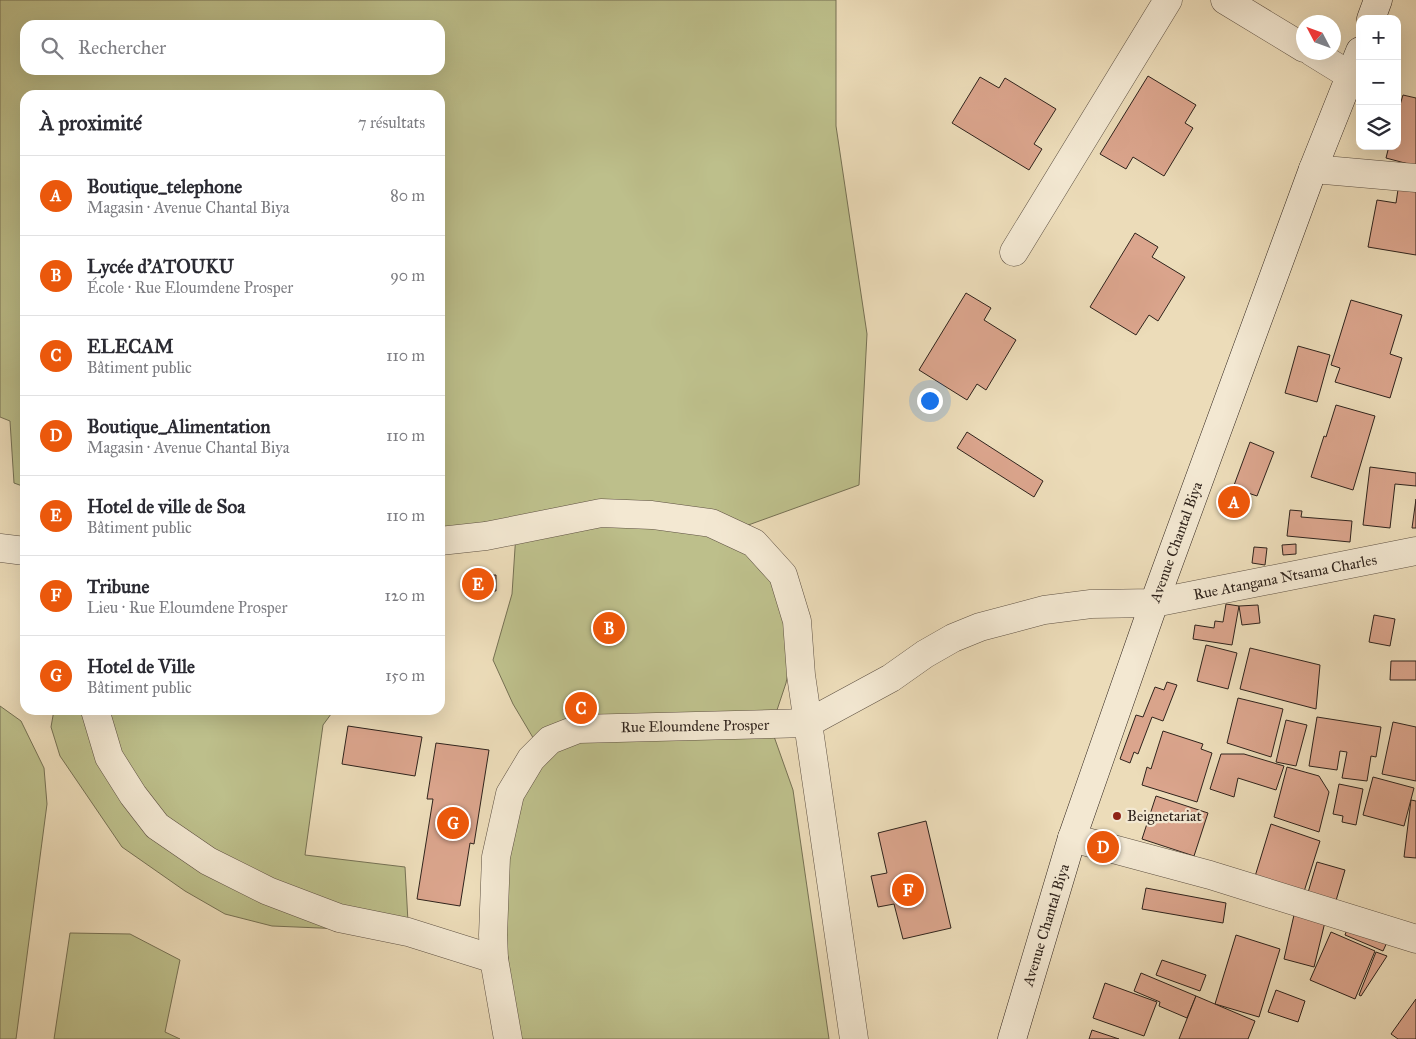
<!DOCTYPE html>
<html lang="fr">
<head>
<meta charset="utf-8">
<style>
	body { margin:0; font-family:"IM FELL Great Primer",serif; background:#f7f7f7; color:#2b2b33 }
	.controls { position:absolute; right:15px; top:15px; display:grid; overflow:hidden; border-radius:10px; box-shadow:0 5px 20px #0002 }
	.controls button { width:45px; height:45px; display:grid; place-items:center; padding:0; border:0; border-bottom:1px solid #e1e1e2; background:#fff; color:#2b2b33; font:25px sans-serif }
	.compass { position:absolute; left:1296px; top:15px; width:45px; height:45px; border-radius:50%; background:#fff; box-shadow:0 5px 20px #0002; rotate:311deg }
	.you { position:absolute; left:929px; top:400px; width:18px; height:18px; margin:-12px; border:4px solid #fff; border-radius:50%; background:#1a73e8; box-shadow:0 0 0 8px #1a73e833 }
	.badge { display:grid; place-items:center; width:32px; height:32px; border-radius:50%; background:#ea580c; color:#fff; font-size:16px; font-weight:700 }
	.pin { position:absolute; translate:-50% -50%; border:2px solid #fff; box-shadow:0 1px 5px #0006 }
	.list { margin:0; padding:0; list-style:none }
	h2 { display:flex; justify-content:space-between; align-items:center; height:65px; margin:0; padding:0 20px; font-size:21px }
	h2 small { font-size:16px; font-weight:400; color:#7c7c81 }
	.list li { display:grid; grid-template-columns:32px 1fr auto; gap:15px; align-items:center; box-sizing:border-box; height:80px; padding:0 20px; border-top:1px solid #e1e1e2 }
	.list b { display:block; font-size:19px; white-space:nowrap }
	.list p { margin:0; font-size:16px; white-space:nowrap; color:#7c7c81 }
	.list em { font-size:16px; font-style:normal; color:#7c7c81 }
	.icon { flex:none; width:28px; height:28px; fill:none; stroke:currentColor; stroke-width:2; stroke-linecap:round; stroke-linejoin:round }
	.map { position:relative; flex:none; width:1416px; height:1039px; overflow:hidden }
	.search { position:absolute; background:#fff; box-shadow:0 5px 20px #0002; left:20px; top:20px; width:425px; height:55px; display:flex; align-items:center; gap:12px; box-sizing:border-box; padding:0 18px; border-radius:15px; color:#7c7c81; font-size:19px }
	.panel { position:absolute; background:#fff; box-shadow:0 5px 20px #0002; left:20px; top:90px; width:425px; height:625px; border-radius:15px }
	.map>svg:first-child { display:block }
	.green { fill:#bdbf8b; stroke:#767154; fill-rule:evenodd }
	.building { fill:#dba58d; stroke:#2f231c }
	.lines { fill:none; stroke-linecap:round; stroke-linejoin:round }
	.street-casing { stroke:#5e5143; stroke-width:29 }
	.secondary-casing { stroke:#2f231c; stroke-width:29 }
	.street { stroke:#f3e8d2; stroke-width:28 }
	.secondary { stroke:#f3e8d2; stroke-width:28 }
	.poi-dot { fill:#8f2418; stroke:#f3e8d2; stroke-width:2 }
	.labels { text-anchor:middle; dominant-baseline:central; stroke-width:4.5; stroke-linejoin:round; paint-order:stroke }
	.street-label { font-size:15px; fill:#2f231c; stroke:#f3e8d2 }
	.poi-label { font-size:15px; fill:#2f231c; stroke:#f3e8d2; text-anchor:start }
</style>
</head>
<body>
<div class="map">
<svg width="1416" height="1039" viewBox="0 0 1416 1039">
	<rect width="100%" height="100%" fill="#ecdcb9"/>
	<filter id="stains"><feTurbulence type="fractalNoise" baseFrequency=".004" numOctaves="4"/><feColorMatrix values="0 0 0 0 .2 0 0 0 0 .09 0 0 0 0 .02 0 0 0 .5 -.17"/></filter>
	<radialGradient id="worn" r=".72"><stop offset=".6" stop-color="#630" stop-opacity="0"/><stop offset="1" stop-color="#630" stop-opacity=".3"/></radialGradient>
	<g class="green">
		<path d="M0,0H836V126L867,334L859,485L740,528L778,561L797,629L786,683L771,728L793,790L829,1039H503L486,945L535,741L513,704L493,660L512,594L516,533L440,543V95H25V487L14,483L10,421L0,417ZM25,25H440V70H25Z"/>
		<polygon points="0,706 21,721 44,768 47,804 16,1039 0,1039"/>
		<polygon points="54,710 334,710 323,725 305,855 405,867 408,922 368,930 272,926 225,914 185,891 122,847 60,756 51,727"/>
		<polygon points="70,933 130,934 180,960 165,1032 180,1039 54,1039"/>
	</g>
	<g class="building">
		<polygon points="1148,76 1196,105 1185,123 1193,128 1164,176 1133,157 1126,169 1100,154"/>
		<polygon points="980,77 999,88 1005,78 1056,109 1034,144 1042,149 1029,170 952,123"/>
		<polygon points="1403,95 1416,98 1416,166 1386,158 1389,146 1397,146 1397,115"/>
		<polygon points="1399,183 1416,186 1416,255 1368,247 1377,200 1396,203"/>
		<polygon points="1135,233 1158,247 1152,257 1185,277 1158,321 1149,315 1136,335 1090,307"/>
		<polygon points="966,293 991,308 984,320 1016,340 986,390 977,384 967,400 919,370"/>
		<polygon points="1351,300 1402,315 1390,354 1402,358 1390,398 1335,382 1340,368 1331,365"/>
		<polygon points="1298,346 1330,355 1317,402 1285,393"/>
		<polygon points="1336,405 1375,416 1353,490 1311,477 1324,436 1326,437"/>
		<polygon points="967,432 1043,481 1034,497 957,448"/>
		<polygon points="1250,442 1274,452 1257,496 1233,488"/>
		<polygon points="1370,467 1416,473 1416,486 1395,484 1390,528 1363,525"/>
		<polygon points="1416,499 1416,528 1412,528"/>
		<polygon points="1290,510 1302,511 1301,517 1352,521 1350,542 1287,536"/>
		<polygon points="1296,544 1296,554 1283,555 1282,545"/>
		<polygon points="1254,547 1267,548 1265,565 1252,563"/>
		<polygon points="496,575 496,591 464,591 464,576"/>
		<rect x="440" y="589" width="4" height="96"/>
		<polygon points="1226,604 1239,606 1232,645 1193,639 1195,625 1214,628 1215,621 1223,622"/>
		<polygon points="1258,605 1260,623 1242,625 1239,606"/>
		<polygon points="1374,615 1395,619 1390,646 1369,642"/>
		<polygon points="1206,645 1237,653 1228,689 1197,681"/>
		<polygon points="1250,648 1320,665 1316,709 1240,689"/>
		<polygon points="1391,661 1416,661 1416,680 1390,680"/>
		<polygon points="1167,682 1177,685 1163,721 1152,717 1138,754 1134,752 1130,763 1120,759 1136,715 1143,717 1155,687 1164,690"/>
		<polygon points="1238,698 1283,709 1271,757 1227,743"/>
		<polygon points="1317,717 1381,727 1376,757 1371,756 1367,781 1342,778 1347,752 1340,751 1337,770 1309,766"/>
		<polygon points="1286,720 1307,725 1296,766 1276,762"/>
		<polygon points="1393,722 1416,727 1416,781 1382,774"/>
		<polygon points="348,726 422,737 415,776 342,764"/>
		<polygon points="1163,731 1203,744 1201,749 1212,753 1197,802 1142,785 1147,767 1151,769"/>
		<polygon points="436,743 489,750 474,844 470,843 460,906 417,899 433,799 427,799"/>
		<polygon points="1221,754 1244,754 1284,766 1276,790 1238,778 1234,797 1210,789"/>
		<polygon points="1287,767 1319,776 1329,792 1319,832 1274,817"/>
		<polygon points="1373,777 1414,788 1404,826 1363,815"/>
		<polygon points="1339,784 1363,789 1356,825 1342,822 1343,816 1333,814"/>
		<polygon points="1156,796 1208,813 1194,856 1142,839"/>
		<polygon points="1411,800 1416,801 1416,858 1404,857"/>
		<polygon points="926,821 951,928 903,939 894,904 878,907 871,876 887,873 878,833"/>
		<polygon points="1271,824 1320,841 1302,898 1253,883"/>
		<polygon points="1317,862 1345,870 1335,904 1307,896"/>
		<polygon points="1146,888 1226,903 1223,923 1142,909"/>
		<polygon points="1294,915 1325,922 1314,967 1284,959"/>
		<polygon points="1350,921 1389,938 1383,951 1345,935"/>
		<polygon points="1331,932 1375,951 1355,999 1310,980"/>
		<polygon points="1236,935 1280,949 1259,1017 1215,1004"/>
		<polygon points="1376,952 1387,956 1361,996 1359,995"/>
		<polygon points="1162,960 1206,975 1200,991 1156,975"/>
		<polygon points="1141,973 1196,996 1187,1018 1159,1006 1160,1002 1134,991"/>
		<polygon points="1105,983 1157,1002 1144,1036 1093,1018"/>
		<polygon points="1276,990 1305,1001 1298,1022 1268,1012"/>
		<polygon points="1196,996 1255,1021 1248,1039 1179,1039"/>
		<polygon points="1416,999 1416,1039 1398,1039 1391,1034"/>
		<polygon points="1092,1030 1119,1039 1089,1039"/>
	</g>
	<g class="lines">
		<defs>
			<g id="street">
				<polyline points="1225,0 1304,48"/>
				<polyline points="1312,52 1351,76"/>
				<polyline points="1313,169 1416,178"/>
				<polyline points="1014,252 1168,0"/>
				<polyline points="440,541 486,536 601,513 652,515 711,523 754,543 783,575 797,621 801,675 854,1039"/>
				<polyline points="0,548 25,551"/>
				<polyline points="95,710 109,757 133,795 157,826 208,861 268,891 339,918 408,932 494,959"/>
				<polyline points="1072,838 1210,875 1416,939"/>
				<polyline points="508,1039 494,959 493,935 496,857 510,794 531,759 550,740 578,729 808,723 891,678 925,654 953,638 980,627 1044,610 1091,604 1154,603 1416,551"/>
			</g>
			<g id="secondary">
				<polyline points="1371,19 1378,0"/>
				<polyline points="1012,1039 1072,838 1154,603 1313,169 1360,51"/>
			</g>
		</defs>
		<use href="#street" class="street-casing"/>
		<use href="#secondary" class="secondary-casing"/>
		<use href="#street" class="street"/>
		<use href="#secondary" class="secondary"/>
	</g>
	<circle class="poi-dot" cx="1117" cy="816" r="5"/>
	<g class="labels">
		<g class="street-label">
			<text transform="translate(1176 542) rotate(-70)">Avenue Chantal Biya</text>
			<text transform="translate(1285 577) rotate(-11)">Rue Atangana Ntsama Charles</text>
			<text transform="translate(695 726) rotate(-1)">Rue Eloumdene Prosper</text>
			<text transform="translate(1046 925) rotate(-73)">Avenue Chantal Biya</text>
		</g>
		<g class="poi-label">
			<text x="1127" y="816">Beignetariat</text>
		</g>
	</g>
	<rect width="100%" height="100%" filter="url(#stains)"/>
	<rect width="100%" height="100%" fill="url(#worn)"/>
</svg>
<div class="controls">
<button>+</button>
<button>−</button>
<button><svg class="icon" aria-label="layers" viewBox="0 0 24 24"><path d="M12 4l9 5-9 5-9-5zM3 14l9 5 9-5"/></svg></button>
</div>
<svg class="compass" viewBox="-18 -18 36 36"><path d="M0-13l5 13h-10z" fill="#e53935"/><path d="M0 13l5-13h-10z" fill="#7c7c81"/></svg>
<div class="you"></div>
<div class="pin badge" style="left:1234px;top:502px">A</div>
<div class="pin badge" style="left:609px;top:628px">B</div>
<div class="pin badge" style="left:581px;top:708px">C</div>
<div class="pin badge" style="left:1103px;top:847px">D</div>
<div class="pin badge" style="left:478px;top:584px">E</div>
<div class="pin badge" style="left:908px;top:890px">F</div>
<div class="pin badge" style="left:453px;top:823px">G</div>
<div class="search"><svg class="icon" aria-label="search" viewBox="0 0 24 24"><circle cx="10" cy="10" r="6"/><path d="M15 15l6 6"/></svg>Rechercher</div>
<section class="panel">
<h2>À proximité<small>7 résultats</small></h2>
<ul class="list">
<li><span class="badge">A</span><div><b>Boutique_telephone</b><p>Magasin · Avenue Chantal Biya</p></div><em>80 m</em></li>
<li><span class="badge">B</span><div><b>Lycée d'ATOUKU</b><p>École · Rue Eloumdene Prosper</p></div><em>90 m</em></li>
<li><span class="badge">C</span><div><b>ELECAM</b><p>Bâtiment public</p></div><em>110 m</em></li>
<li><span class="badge">D</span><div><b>Boutique_Alimentation</b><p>Magasin · Avenue Chantal Biya</p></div><em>110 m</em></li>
<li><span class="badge">E</span><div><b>Hotel de ville de Soa</b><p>Bâtiment public</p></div><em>110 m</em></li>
<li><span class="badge">F</span><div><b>Tribune</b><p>Lieu · Rue Eloumdene Prosper</p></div><em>120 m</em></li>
<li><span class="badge">G</span><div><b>Hotel de Ville</b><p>Bâtiment public</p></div><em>150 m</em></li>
</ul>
</section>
</div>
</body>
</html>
